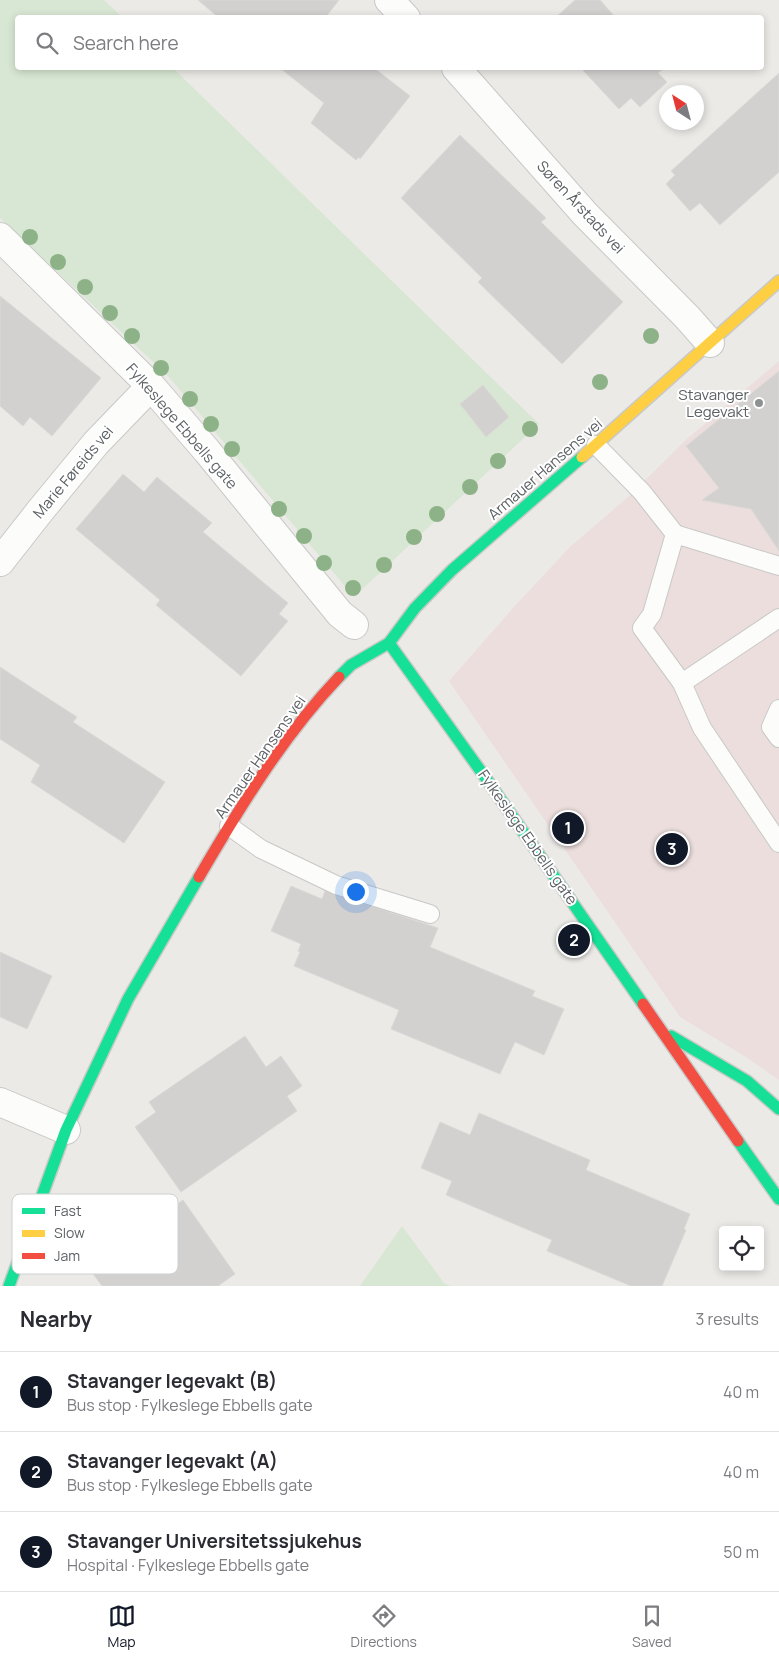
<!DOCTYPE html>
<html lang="en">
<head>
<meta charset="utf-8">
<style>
	body { margin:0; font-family:Manrope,sans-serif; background:#f2f2f3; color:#2b2b33 }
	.controls { position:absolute; right:15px; bottom:15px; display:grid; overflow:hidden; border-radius:5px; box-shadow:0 2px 8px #0003 }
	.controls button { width:45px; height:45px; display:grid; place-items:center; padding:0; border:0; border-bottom:1px solid #e1e1e2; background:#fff; color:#2b2b33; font:25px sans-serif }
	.compass { position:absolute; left:659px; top:85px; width:45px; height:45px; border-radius:50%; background:#fff; box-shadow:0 2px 8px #0003; rotate:324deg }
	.you { position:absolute; left:355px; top:891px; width:18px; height:18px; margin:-12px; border:4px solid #fff; border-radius:50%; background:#1a73e8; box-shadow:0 0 0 8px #1a73e833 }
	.badge { display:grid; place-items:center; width:32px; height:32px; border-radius:50%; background:#111827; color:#fff; font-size:16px; font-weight:700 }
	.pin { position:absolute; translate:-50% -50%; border:2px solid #fff; box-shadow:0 1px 5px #0006 }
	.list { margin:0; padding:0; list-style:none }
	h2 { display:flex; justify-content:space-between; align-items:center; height:65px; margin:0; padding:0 20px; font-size:21px }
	h2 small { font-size:16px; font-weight:400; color:#7c7c81 }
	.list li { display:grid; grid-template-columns:32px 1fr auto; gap:15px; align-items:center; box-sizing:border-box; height:80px; padding:0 20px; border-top:1px solid #e1e1e2 }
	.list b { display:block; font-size:19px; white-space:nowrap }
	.list p { margin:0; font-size:16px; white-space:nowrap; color:#7c7c81 }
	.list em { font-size:16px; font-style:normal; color:#7c7c81 }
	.icon { flex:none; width:28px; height:28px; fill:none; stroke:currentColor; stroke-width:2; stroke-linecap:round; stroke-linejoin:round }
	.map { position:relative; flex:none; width:779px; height:1286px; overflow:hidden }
	.search { position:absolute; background:#fff; box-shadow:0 2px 8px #0003; left:15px; right:15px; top:15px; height:55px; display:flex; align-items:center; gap:12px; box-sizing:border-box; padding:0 18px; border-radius:5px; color:#7c7c81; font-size:19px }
	.sheet { height:305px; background:#fff }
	nav { display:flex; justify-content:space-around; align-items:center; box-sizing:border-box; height:70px; border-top:1px solid #e1e1e2; background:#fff; font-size:14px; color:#7c7c81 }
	nav a { display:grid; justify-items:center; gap:2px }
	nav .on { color:#111827 }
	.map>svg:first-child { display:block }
	.medical { fill:#ebdedd }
	.green { fill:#d8e7d3 }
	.building { fill:#d3d1d0; stroke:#dbd9d6 }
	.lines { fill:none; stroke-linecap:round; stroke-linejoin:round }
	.lane-casing { stroke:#c8c8c7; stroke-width:20 }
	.street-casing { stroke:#c8c8c7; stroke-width:30 }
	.fast-casing { stroke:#c8c9c8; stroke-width:14 }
	.slow-casing { stroke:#c8c9c8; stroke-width:14 }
	.jam-casing { stroke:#c8c9c8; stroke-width:14 }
	.lane { stroke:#fcfcfb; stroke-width:18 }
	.street { stroke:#fcfcfb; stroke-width:28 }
	.fast { stroke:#16e098; stroke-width:11 }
	.slow { stroke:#ffcf43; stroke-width:11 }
	.jam { stroke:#f24e42; stroke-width:11 }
	.tree { fill:#8eb288 }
	.poi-dot { fill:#8e9192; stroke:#fff; stroke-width:2 }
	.labels { text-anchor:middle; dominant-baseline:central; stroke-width:4; stroke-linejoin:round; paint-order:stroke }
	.street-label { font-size:15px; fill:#5c6164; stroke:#fff }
	.poi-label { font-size:15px; fill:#5c6164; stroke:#fff; text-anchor:end }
	.key { fill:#fff; stroke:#ced0d0; stroke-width:1 }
	.key-label { font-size:14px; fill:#5c6164 }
</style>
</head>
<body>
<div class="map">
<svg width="779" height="1286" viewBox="0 0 779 1286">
	<rect width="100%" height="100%" fill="#eceae7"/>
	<polygon class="medical" points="779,361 779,1080 746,1057 680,1017 449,681 513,608 570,547 628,497 688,438"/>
	<g class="green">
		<polygon points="0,0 104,0 122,17 18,18 18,68 173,68 539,424 354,597 168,376 0,218"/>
		<polygon points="402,1226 444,1283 451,1286 360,1286"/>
	</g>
	<g class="building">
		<polygon points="198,0 339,0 325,18 219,18"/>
		<polygon points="575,0 600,0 616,18 555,18"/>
		<polygon points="280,68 374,68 410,96 360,159 359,157 356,160 311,123 324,103"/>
		<polygon points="581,68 662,68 663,69 658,73 667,82 640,107 631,98 619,109"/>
		<polygon points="779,73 779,172 720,225 700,203 690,211 666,184 675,175 671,171"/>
		<polygon points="460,135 546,218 541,222 623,302 562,364 478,282 482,278 401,198"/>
		<polygon points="0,296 101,378 52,436 30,417 23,426 0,406"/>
		<polygon points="779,371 779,551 751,509 702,500 719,488 686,446"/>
		<polygon points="483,385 509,417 486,437 460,404"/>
		<polygon points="123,474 144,492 157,477 212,523 203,532 288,603 279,614 288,621 241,676 156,605 160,600 76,529"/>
		<polygon points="0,667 77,717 73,722 165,782 124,843 31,782 40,765 0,739"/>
		<polygon points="291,886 322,899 325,891 438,928 430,947 535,991 532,996 564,1009 544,1055 515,1042 500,1074 391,1029 399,1010 294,966 300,952 298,951 301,944 271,931"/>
		<polygon points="0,952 52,976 27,1029 0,1017"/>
		<polygon points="245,1036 266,1067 281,1056 302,1086 287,1096 297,1111 181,1192 135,1127 156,1112 149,1102"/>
		<polygon points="479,1113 590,1160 586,1170 690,1214 684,1229 686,1230 662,1286 631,1286 547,1251 552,1240 446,1195 452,1181 421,1168 440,1122 470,1135"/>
		<polygon points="183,1200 235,1274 218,1286 102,1286 88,1267"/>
	</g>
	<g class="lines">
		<defs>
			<g id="lane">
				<polyline points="596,445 642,492 675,534 779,566"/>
				<polyline points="675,534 652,614 642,628 682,683 702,728 779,843"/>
				<polyline points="682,683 779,618"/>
				<polyline points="779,709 771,727 779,738"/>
				<polyline points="229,826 261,849 336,885 430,914"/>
			</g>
			<g id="street">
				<polyline points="389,0 406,18"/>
				<polyline points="456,68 585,214 687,317 710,343"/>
				<polyline points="0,237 151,386 207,451 340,614 354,625"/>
				<polyline points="0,562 40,511 96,443 151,386"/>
				<polyline points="0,1102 66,1130"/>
			</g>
			<g id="fast">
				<polyline points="389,643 485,777 643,1004"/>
				<polyline points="339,677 351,665 389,643 415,608 452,570 582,457"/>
				<polyline points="671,1036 747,1081 779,1109"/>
				<polyline points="738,1141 779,1199"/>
				<polyline points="9,1286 66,1130 128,999 199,877"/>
			</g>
			<polyline id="slow" points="582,457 779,281"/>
			<g id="jam">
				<path d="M199,877C240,807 283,736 339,677"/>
				<polyline points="643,1004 738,1141"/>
			</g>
		</defs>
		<use href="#lane" class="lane-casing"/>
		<use href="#street" class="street-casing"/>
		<use href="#fast" class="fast-casing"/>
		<use href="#slow" class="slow-casing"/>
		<use href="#jam" class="jam-casing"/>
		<use href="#lane" class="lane"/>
		<use href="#street" class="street"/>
		<use href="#fast" class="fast"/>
		<use href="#slow" class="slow"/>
		<use href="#jam" class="jam"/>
	</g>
	<g class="tree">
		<circle cx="30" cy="237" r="8"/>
		<circle cx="58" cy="262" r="8"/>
		<circle cx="85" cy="287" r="8"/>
		<circle cx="110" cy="313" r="8"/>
		<circle cx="132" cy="336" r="8"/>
		<circle cx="651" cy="336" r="8"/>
		<circle cx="161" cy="368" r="8"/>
		<circle cx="600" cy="382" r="8"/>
		<circle cx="190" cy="399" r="8"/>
		<circle cx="211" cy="424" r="8"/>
		<circle cx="530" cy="429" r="8"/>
		<circle cx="232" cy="449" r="8"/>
		<circle cx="498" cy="461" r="8"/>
		<circle cx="470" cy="487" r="8"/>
		<circle cx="279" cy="509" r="8"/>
		<circle cx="437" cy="514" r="8"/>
		<circle cx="304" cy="536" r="8"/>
		<circle cx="414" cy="537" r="8"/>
		<circle cx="324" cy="563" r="8"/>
		<circle cx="384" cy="565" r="8"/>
		<circle cx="353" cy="588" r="8"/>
	</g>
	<circle class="poi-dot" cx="759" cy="403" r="5"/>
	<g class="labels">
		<g class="street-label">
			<text transform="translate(581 207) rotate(47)">Søren Årstads vei</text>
			<text transform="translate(182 426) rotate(49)">Fylkeslege Ebbells gate</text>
			<text transform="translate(545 469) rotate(-41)">Armauer Hansens vei</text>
			<text transform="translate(73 472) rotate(-50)">Marie Føreids vei</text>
			<text transform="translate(260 757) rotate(-55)">Armauer Hansens vei</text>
			<text transform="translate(528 837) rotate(55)">Fylkeslege Ebbells gate</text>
		</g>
		<g class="poi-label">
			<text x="749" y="394">Stavanger<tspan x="749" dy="17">Legevakt</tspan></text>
		</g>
	</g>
	<rect x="12" y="1194" width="166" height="80" rx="8" class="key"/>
	<rect x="22" y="1208" width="23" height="6" fill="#16e098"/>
	<rect x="22" y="1230" width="23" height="7" fill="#ffcf43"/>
	<rect x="22" y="1253" width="23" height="6" fill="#f24e42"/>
	<g class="key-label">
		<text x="54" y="1216">Fast</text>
		<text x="54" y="1238">Slow</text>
		<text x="54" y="1261">Jam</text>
	</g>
</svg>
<div class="controls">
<button><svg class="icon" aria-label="locate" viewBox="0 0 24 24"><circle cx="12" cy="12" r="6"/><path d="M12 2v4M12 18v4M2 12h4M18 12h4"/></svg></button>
</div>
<svg class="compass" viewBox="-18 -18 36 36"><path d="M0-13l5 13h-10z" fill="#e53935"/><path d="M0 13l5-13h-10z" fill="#7c7c81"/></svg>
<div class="you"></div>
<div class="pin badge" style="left:568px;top:828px">1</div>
<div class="pin badge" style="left:574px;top:940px">2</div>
<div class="pin badge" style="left:672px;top:849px">3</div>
<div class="search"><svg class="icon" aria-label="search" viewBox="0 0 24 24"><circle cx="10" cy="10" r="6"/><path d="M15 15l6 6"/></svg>Search here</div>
</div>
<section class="sheet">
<h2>Nearby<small>3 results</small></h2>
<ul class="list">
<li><span class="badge">1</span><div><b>Stavanger legevakt (B)</b><p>Bus stop · Fylkeslege Ebbells gate</p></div><em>40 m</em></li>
<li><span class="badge">2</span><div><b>Stavanger legevakt (A)</b><p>Bus stop · Fylkeslege Ebbells gate</p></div><em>40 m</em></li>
<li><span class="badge">3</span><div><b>Stavanger Universitetssjukehus</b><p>Hospital · Fylkeslege Ebbells gate</p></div><em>50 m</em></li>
</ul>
</section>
<nav>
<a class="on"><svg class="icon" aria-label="map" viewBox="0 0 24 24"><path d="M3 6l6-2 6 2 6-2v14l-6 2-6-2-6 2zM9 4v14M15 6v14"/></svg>Map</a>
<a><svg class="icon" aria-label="directions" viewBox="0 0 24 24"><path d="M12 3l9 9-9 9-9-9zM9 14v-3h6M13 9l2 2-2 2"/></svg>Directions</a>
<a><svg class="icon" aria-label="saved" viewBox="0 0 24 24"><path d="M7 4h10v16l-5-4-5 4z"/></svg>Saved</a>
</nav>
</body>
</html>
